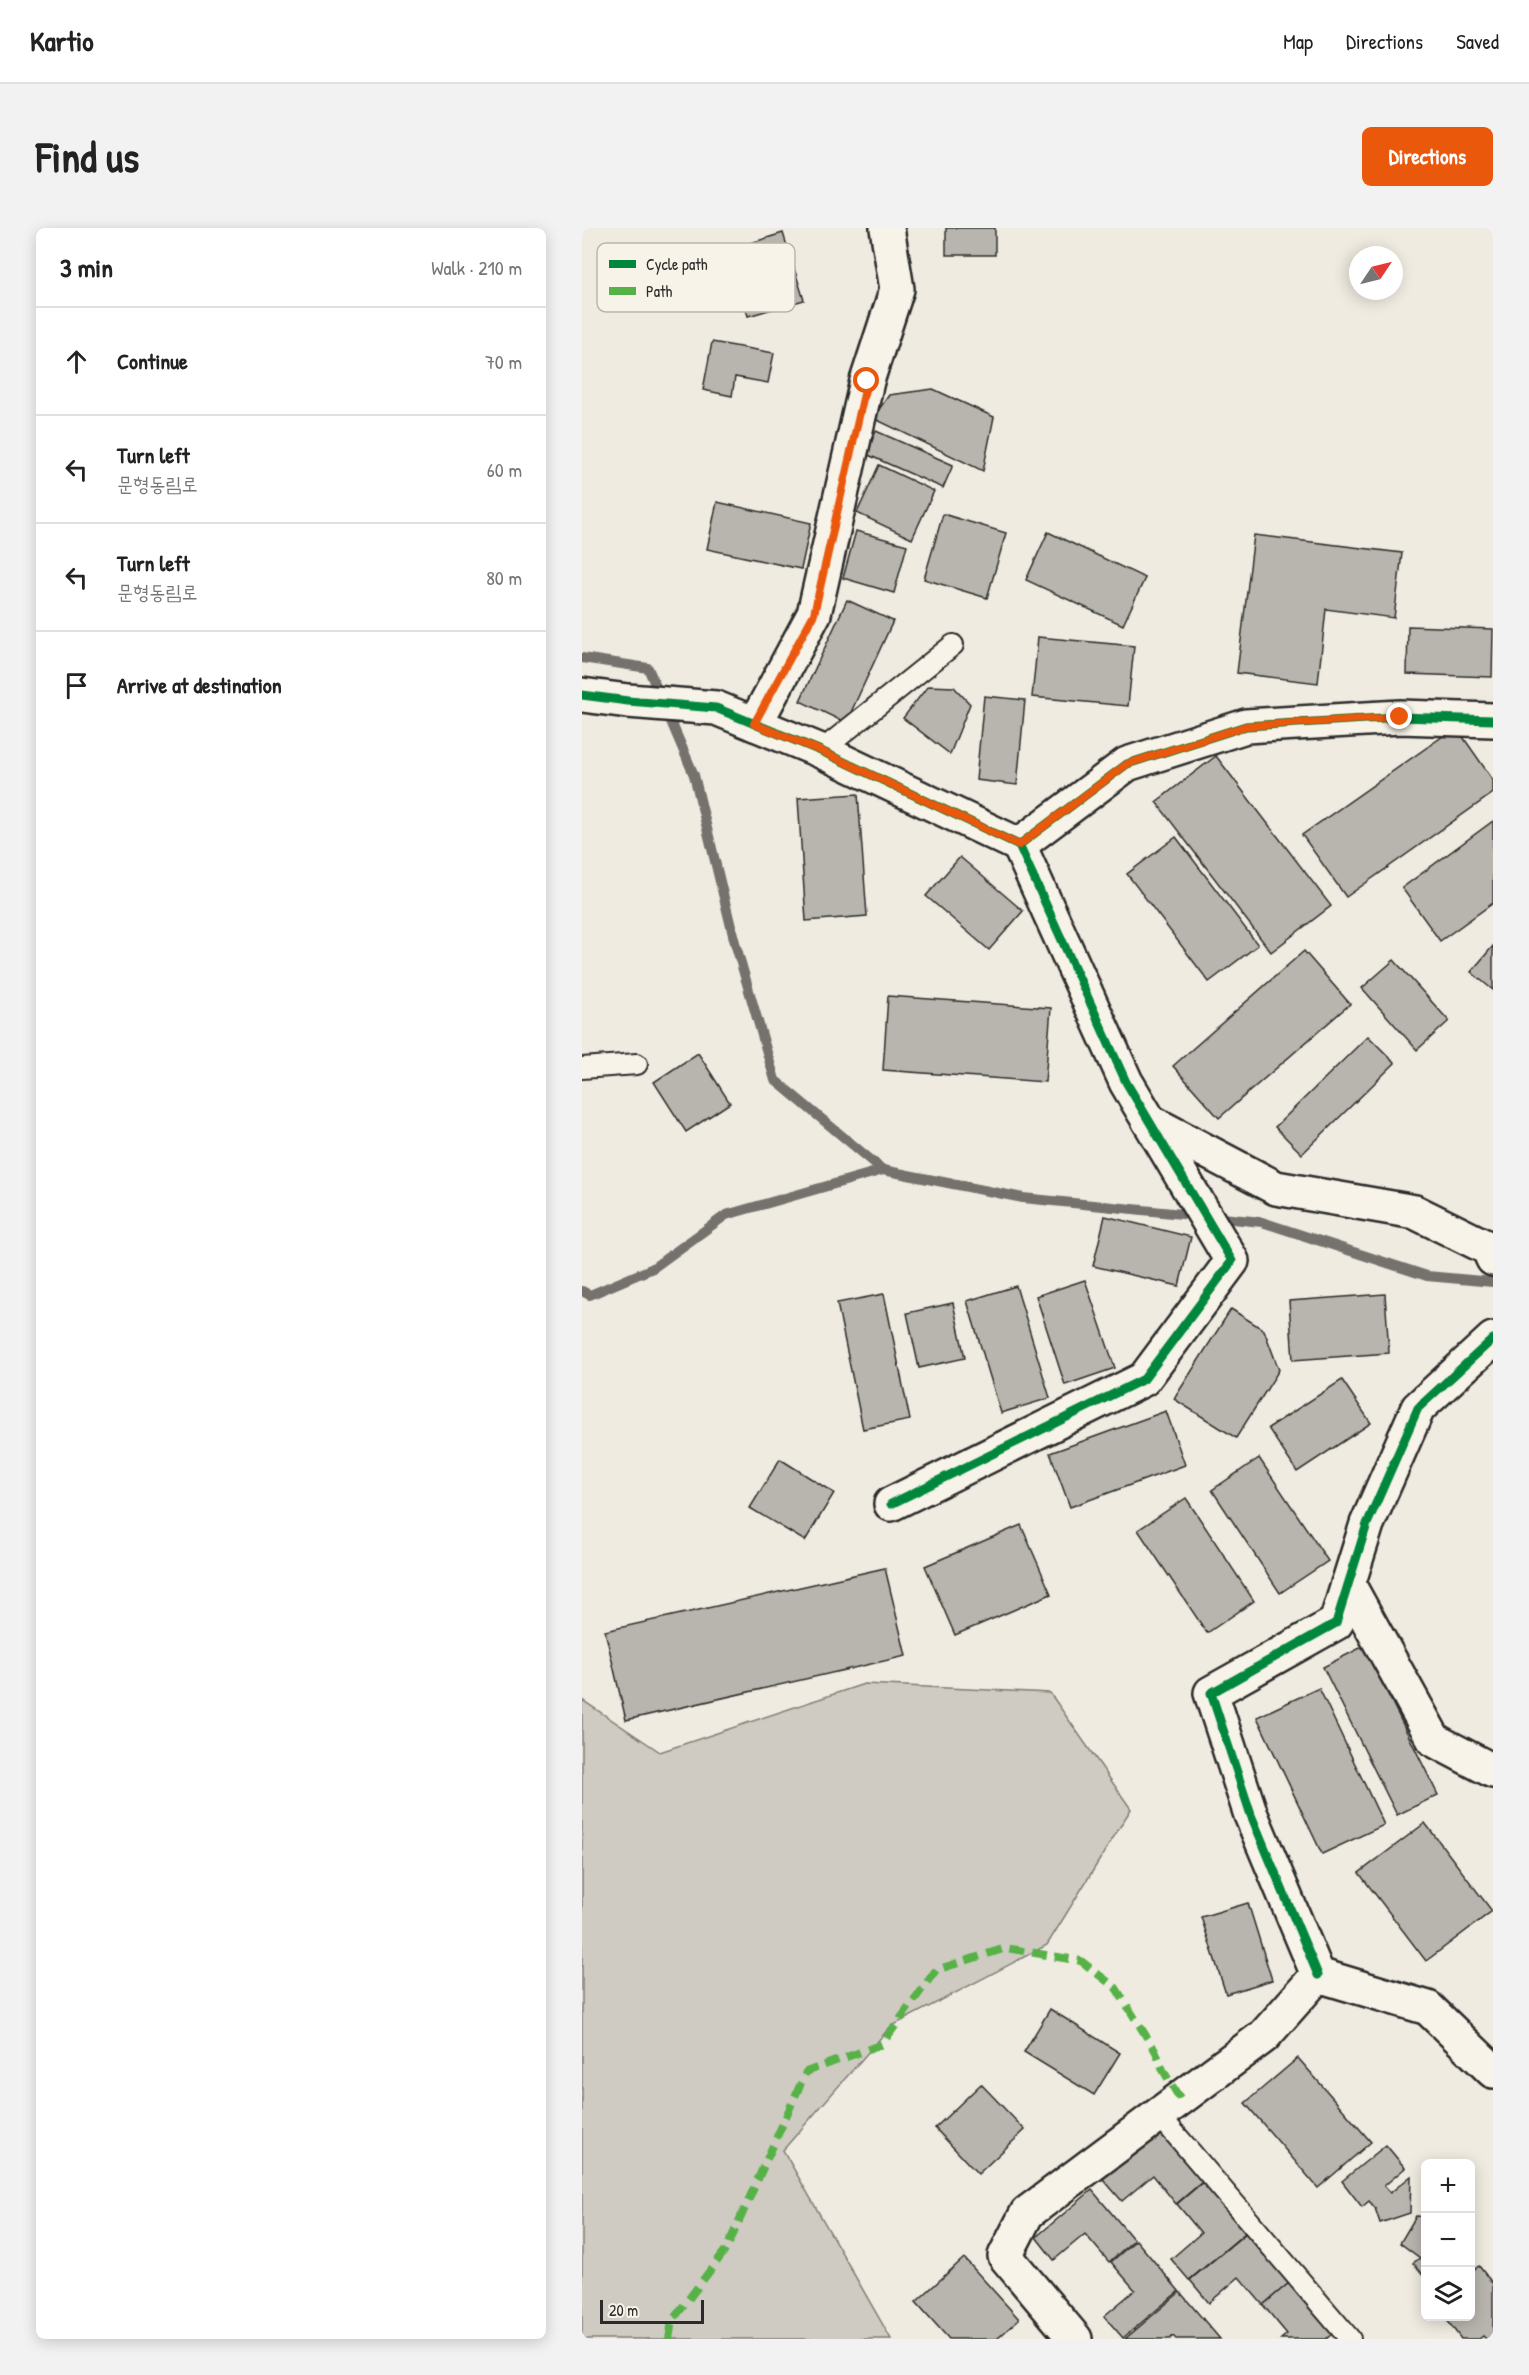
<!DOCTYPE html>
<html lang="en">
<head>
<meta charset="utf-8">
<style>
	body { margin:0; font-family:"Patrick Hand","Poor Story",sans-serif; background:#f2f2f2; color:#222 }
	.controls { position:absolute; right:18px; bottom:18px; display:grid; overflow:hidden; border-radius:9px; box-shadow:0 3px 15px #0003 }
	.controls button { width:54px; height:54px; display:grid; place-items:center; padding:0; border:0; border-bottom:2px solid #e0e0e0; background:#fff; color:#222; font:30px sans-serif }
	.compass { position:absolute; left:767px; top:18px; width:54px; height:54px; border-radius:50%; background:#fff; box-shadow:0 3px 15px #0003; rotate:55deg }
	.scale { position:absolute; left:18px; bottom:15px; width:104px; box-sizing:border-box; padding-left:6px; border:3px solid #2b2b2b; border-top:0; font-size:16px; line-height:21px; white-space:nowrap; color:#2b2b2b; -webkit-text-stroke:4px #f7f3e8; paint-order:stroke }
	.stop { position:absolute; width:18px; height:18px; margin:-14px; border:4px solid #ea580c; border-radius:50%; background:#fff }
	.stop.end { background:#ea580c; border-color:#fff; box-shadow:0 2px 6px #0008 }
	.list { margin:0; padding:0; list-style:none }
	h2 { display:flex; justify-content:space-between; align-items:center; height:78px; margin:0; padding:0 24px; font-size:26px }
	h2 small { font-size:20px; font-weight:400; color:#767676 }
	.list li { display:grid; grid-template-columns:39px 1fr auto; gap:18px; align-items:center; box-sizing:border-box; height:108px; padding:0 24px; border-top:2px solid #e0e0e0 }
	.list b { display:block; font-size:22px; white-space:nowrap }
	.list p { margin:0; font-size:20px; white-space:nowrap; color:#767676 }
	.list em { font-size:20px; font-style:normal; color:#767676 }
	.icon { flex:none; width:33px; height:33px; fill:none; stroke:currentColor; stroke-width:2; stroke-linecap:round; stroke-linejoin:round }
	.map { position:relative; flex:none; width:911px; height:2111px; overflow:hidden; border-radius:9px }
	header { display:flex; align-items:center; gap:36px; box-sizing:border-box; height:84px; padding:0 30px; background:#fff; border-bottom:2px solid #e0e0e0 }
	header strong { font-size:28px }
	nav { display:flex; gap:33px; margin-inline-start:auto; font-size:21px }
	.intro { display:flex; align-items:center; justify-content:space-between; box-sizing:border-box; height:144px; padding:0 36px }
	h1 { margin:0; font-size:42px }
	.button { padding:15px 27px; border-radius:9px; background:#ea580c; color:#fff; font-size:21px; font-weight:700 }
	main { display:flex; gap:36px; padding:0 36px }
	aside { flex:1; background:#fff; border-radius:9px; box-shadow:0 3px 15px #0003 }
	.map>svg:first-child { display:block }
	.green { fill:#cfcbc2; stroke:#7d7b76; stroke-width:1.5 }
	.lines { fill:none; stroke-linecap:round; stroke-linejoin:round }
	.stream { stroke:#74726e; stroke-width:10 }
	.building { fill:#b8b5ae; stroke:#2b2b2b; stroke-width:1.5 }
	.lane-casing { stroke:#2b2b2b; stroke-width:24 }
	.street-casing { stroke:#2b2b2b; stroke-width:38 }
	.secondary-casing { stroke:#2b2b2b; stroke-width:38 }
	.lane { stroke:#f7f3e8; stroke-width:20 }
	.street { stroke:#f7f3e8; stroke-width:33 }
	.secondary { stroke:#f7f3e8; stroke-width:33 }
	.quiet { stroke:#56b246; stroke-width:8; stroke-dasharray:15 8; stroke-linecap:butt }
	.cycleway-casing { stroke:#f7f3e8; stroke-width:13 }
	.cycleway { stroke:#00873e; stroke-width:9 }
	.route { stroke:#ea580c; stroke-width:8 }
	.key { fill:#f7f3e8; stroke:#bab7af; stroke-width:1.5 }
	.key-label { font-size:16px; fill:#2b2b2b }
</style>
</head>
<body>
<header>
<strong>Kartio</strong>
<nav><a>Map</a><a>Directions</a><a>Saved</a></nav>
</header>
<div class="intro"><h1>Find us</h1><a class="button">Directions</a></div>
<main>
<aside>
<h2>3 min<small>Walk · 210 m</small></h2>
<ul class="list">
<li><svg class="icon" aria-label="ahead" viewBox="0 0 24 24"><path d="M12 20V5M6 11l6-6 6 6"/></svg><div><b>Continue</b></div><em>70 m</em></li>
<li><svg class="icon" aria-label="left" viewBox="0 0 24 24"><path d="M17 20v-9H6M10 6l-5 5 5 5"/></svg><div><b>Turn left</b><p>문형동림로</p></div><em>60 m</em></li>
<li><svg class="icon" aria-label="left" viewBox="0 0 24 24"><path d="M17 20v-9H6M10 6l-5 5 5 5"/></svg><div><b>Turn left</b><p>문형동림로</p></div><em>80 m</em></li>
<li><svg class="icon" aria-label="arrive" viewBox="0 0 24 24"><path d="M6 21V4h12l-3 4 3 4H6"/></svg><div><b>Arrive at destination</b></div></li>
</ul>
</aside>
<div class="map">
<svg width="911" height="2111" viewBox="0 0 911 2111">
	<rect width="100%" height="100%" fill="#efebe0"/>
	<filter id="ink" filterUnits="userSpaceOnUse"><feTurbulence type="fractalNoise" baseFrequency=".0167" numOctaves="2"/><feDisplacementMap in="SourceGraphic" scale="12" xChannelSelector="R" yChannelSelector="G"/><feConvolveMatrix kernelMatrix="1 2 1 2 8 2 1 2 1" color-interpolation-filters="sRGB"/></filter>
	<g filter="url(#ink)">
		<polygon class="green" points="282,1456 468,1465 549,1581 465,1717 308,1799 201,1922 309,2111 0,2111 0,1472 78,1524"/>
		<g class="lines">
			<g class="stream">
				<polyline points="0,430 66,440 112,547 152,711 193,852 301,942 441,970 680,994 845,1048 911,1054"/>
				<polyline points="0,1063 8,1067 71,1040 144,987 301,942"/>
			</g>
		</g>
		<g class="building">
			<rect x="364" y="0" width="49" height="27"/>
			<polygon points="201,5 222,72 166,88 146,22"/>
			<polygon points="130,114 192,125 186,155 153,149 150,168 121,162"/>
			<polygon points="351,161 412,189 401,243 291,190 307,167"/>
			<polygon points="294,203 371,237 361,260 284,226"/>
			<polygon points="297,237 352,263 330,311 275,285"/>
			<polygon points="135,274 229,295 219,341 125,321"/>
			<polygon points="361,286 424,305 405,370 342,351"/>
			<polygon points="274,303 325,317 312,365 261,350"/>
			<polygon points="466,304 563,350 541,397 444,352"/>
			<polygon points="672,307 820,325 812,390 744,381 736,455 655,445"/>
			<polygon points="265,372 311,393 264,495 218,473"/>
			<polygon points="826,398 911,401 910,449 825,446"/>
			<polygon points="456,409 552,418 546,478 450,469"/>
			<polygon points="346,458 372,459 388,476 368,526 321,490"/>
			<polygon points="402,468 443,472 435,557 394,552"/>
			<polygon points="874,499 911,552 911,565 764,669 720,607"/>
			<polygon points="634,528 749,678 689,724 574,574"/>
			<polygon points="276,566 285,688 224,693 216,570"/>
			<polygon points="911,593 911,675 858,713 820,660"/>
			<polygon points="594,609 676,717 627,754 545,646"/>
			<polygon points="378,629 441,683 407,722 344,668"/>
			<polygon points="911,718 911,762 889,744"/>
			<polygon points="722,723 768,776 637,890 591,838"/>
			<polygon points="812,732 867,793 835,822 780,760"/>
			<polygon points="306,768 469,780 463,854 301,842"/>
			<polygon points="786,808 813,835 720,926 693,899"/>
			<polygon points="116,825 148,875 104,904 72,854"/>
			<polygon points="523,988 609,1009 597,1058 511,1038"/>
			<polygon points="503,1052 533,1140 483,1157 454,1068"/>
			<polygon points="434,1058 468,1170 419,1185 385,1073"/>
			<polygon points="302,1066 328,1192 281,1201 255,1075"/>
			<polygon points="803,1066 807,1125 711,1132 707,1073"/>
			<polygon points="371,1075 383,1130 337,1140 325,1085"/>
			<polygon points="649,1081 682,1102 697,1142 654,1210 592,1171"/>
			<polygon points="760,1152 789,1195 715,1244 686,1200"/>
			<polygon points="584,1183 603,1237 488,1279 468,1225"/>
			<polygon points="677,1230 746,1333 698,1365 630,1262"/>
			<polygon points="198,1231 252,1265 223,1313 168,1280"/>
			<polygon points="604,1270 672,1373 625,1405 556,1302"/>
			<polygon points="439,1297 469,1366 373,1407 343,1338"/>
			<polygon points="303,1340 324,1428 44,1492 23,1403"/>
			<polygon points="782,1418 856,1567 815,1587 741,1439"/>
			<polygon points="737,1460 802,1597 740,1626 675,1489"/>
			<polygon points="843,1595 910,1683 844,1733 777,1645"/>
			<polygon points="666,1675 690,1752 644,1766 619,1689"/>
			<polygon points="468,1781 538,1825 512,1867 442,1824"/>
			<polygon points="716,1830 789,1914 736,1960 663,1875"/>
			<polygon points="399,1856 443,1902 396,1946 353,1900"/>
			<polygon points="577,1903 620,1954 594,1976 571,1947 540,1973 521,1951"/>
			<polygon points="804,1917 823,1940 802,1958 808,1965 829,1948 828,1985 798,1995 793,1980 787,1973 780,1979 760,1953"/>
			<polygon points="621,1954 663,2005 607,2052 589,2031 619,2005 595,1976"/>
			<polygon points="510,1962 552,2012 527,2034 503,2006 472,2032 454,2009"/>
			<polygon points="834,1988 844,1989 844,2050 831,2035 838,2030 818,2015"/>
			<polygon points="664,2005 707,2055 681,2077 657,2049 627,2075 608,2052"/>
			<polygon points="554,2012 597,2063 541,2110 522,2088 553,2062 529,2034"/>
			<polygon points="382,2030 437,2091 415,2111 367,2111 334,2074"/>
			<polygon points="897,2038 911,2056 911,2111 904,2111 901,2108 897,2111 879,2111 862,2088 888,2088 888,2044"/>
			<polygon points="707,2055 750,2106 744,2111 699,2111 705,2106 681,2077"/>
			<polygon points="598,2064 638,2111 594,2111 591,2108 588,2111 543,2111"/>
		</g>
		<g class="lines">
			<defs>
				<g id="lane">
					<polyline points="239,523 371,417"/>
					<polyline points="0,840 55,836"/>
					<polyline points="577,1887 768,2111"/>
				</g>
				<g id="street">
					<polyline points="173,496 232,386 285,153 315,61 305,0"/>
					<polyline points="567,893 694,960 833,984 906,1020 911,1031"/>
					<polyline points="309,1276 562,1151 650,1033 544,854 437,617"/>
					<polyline points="766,1356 852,1512 911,1543"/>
					<polyline points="736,1747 669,1587 629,1465 754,1395 785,1296 836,1180 911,1111"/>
					<polyline points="736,1747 846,1780 911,1843"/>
					<polyline points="493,2111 423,2028 445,1985 682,1808 736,1747"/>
				</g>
				<polyline id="secondary" points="0,467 46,473 134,480 239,523 437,617 545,536 664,498 818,489 911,492"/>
			</defs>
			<use href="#lane" class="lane-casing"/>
			<use href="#street" class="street-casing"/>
			<use href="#secondary" class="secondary-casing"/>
			<use href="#lane" class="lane"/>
			<use href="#street" class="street"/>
			<use href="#secondary" class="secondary"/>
			<polyline class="quiet" points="87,2111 90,2093 145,2020 224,1844 300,1816 354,1742 424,1720 499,1733 534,1760 574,1824 581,1842 598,1871"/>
			<defs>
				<g id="cycleway">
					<polyline points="0,467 46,473 134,480 239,523 437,617 545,536 664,498 818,489 911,492"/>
					<polyline points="309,1276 562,1151 650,1033 544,854 437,617"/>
					<polyline points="736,1747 669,1587 629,1465 754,1395 785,1296 836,1180 911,1111"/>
				</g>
			</defs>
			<use href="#cycleway" class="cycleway-casing"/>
			<use href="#cycleway" class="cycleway"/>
		</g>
	</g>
	<g class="lines" filter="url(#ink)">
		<polyline class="route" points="285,153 232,386 172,496 239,523 437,617 545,536 664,498 818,489"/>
	</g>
	<rect x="15" y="15" width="198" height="69" rx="9" class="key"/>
	<rect x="27" y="32" width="27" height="8" fill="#00873e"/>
	<rect x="27" y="59" width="27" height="8" fill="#56b246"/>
	<g class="key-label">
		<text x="64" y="42">Cycle path</text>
		<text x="64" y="69">Path</text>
	</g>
</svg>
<div class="controls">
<button>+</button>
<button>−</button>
<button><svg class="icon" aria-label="layers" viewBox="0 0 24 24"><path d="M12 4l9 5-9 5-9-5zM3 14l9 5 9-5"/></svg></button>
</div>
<svg class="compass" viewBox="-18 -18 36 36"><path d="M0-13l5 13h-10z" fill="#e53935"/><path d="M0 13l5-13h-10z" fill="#767676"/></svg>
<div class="scale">20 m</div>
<div class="stop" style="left:285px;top:153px"></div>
<div class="stop end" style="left:818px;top:489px"></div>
</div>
</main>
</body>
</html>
